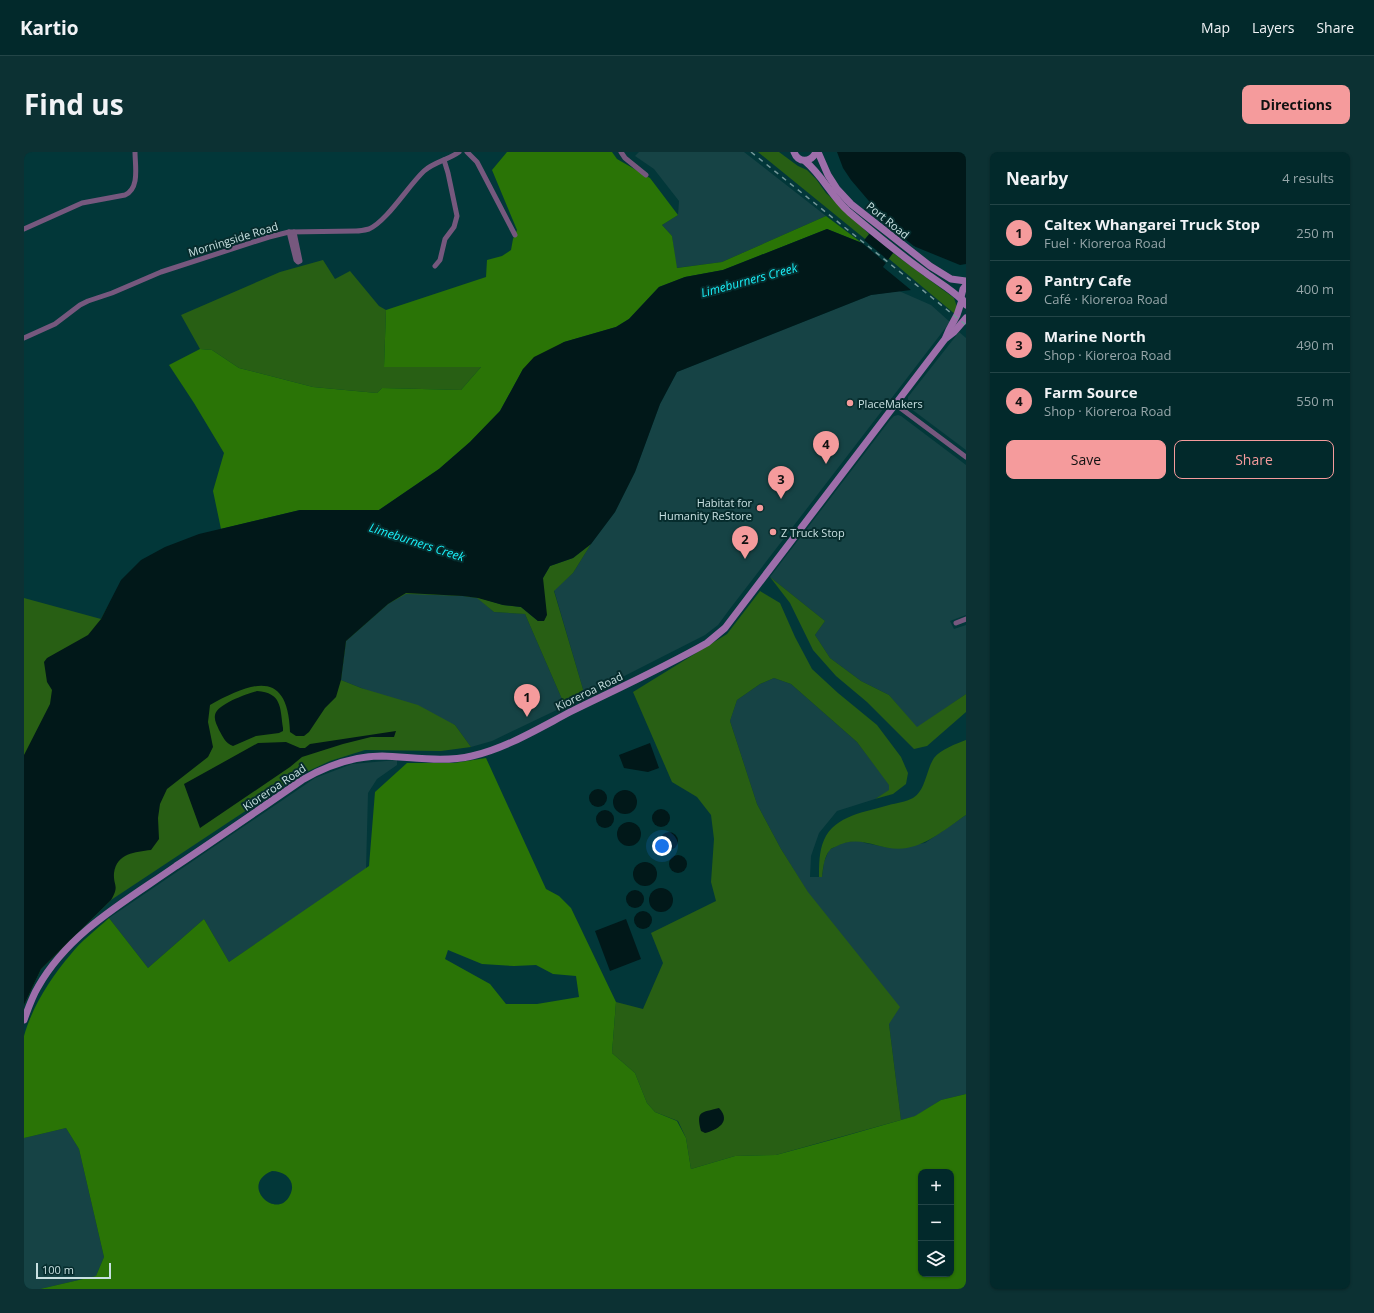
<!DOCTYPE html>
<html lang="en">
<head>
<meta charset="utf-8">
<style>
	body { margin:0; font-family:"Open Sans",sans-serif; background:#0c3133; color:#f1f3f6 }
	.controls { position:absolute; right:12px; bottom:12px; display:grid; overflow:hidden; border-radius:8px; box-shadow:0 1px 3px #0004 }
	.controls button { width:36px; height:36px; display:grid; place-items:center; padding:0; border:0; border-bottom:1px solid #234547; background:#02292b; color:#f1f3f6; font:20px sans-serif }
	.scale { position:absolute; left:12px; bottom:10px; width:75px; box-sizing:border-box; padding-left:4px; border:2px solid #c8e0e1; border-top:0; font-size:11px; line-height:14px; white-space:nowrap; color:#c8e0e1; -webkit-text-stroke:3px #062c2d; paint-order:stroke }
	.you { position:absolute; left:638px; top:694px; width:14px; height:14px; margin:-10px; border:3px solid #fff; border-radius:50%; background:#1a73e8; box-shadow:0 0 0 6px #1a73e833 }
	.badge { display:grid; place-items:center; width:26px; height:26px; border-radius:50%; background:#f59b9c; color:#111; font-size:13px; font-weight:700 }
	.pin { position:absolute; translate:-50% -33px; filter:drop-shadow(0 1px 2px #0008) }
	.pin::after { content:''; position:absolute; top:21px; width:14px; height:12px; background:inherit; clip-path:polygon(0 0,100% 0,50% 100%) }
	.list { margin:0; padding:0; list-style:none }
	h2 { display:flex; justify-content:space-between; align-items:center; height:52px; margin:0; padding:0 16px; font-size:17px }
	h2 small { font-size:13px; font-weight:400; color:#96a6a9 }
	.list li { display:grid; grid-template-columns:26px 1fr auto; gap:12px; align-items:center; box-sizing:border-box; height:56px; padding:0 16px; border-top:1px solid #234547 }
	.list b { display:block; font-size:15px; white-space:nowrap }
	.list p { margin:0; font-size:13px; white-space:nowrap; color:#96a6a9 }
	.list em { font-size:13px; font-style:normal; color:#96a6a9 }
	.actions { display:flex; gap:8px; padding:12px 16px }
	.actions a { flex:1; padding:9px 0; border:1px solid #f59b9c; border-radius:8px; text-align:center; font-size:14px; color:#f59b9c }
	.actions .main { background:#f59b9c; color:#111 }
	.icon { flex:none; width:22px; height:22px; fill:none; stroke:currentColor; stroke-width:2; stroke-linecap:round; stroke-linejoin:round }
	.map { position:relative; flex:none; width:942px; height:1137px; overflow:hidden; border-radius:8px }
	header { display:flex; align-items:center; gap:24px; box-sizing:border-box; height:56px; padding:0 20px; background:#02292b; border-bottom:1px solid #234547 }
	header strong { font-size:19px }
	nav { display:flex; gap:22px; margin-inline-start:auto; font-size:14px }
	.intro { display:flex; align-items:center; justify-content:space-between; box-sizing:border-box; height:96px; padding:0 24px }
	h1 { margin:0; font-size:28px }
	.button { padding:10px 18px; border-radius:8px; background:#f59b9c; color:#111; font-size:14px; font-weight:700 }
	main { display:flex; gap:24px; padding:0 24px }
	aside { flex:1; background:#02292b; border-radius:8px; box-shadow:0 1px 3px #0004 }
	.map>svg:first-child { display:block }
	.built { fill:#164345 }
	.green { fill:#285f14 }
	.forest { fill:#2a7406; fill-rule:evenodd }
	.water { fill:#011819 }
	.pier { fill:#023739 }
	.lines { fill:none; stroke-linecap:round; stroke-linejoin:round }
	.street { stroke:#76587e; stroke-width:5 }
	.secondary { stroke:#9d6eaa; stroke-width:7 }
	.rail { stroke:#729798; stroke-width:1.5; stroke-dasharray:5 5; stroke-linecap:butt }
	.poi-dot { fill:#f59b9c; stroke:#062c2d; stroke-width:1.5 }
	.labels { text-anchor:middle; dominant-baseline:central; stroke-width:4; stroke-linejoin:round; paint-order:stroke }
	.street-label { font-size:11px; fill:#c8e0e1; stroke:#062c2d }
	.poi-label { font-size:11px; fill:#c8e0e1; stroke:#062c2d; text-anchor:start }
	.water-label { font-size:12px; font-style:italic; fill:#1af0f8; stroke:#062c2d }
</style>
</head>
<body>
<header>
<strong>Kartio</strong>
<nav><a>Map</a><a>Layers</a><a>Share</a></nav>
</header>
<div class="intro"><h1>Find us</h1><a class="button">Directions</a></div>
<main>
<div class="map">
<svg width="942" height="1137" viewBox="0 0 942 1137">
	<rect width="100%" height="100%" fill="#023739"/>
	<g class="built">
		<polygon points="615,0 720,0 802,64 698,110 652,116 648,84 638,73 654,63 655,49 630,17 611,4"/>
		<polygon points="875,139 907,153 926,170 705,458 694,473 681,483 561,544 530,438 549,421 567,392 591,360 611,320 636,252 653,220 847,143"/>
		<polygon points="935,180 942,186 942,298 886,256 884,253 884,245"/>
		<polygon points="874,263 877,264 942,313 942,463 926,469 930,477 942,473 942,542 893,576 865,543 837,529 806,506 791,483 801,469 746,425 866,268 870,264"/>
		<polygon points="382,441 439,444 454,446 470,460 501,462 541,554 468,589 447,595 431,573 317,528 322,489 364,452"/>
		<polygon points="750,526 767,532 833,590 866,633 866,638 851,647 813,659 795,681 787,704 786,725 798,725 800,710 805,698 818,691 835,688 841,691 866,696 901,691 942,663 942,942 917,948 892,964 877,968 865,872 757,697 733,652 706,569 713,548 736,532"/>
		<polygon points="373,608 373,613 353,627 344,641 342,718 205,810 180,767 124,816 85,766 291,626 328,612"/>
		<polygon points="42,976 55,997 80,1105 72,1124 16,1137 0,1137 0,986"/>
	</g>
	<g class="green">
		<polygon points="734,0 755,0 774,14 783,18 792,27 802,41 845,82 841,87"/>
		<polygon points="869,101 930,146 933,155 932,163 864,106"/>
		<polygon points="299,108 311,127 326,119 355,154 362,158 360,215 457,215 437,238 358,236 353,241 289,235 215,216 188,198 176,197 157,163 256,120"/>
		<polygon points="277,391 479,453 497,455 514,469 519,435 519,426 526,414 549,406 567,392 549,421 530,439 561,544 541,554 501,462 470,460 453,446 439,444 382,442 364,452 322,489 317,528 337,536 394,553 431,573 447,595 417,599 341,598 306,609 276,623 87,748 17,817 0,853 0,776"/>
		<polygon points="746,425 801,469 791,483 806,506 837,529 865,543 893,575 942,542 942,560 903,594 890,597 843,550 812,524 789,498 766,451"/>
		<polygon points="736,439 756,451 771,485 788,517 814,541 853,573 877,605 884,621 882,632 869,642 851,647 865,638 865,633 833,590 767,532 750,526 736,532 713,548 706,569 733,652 757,697 784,740 876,855 865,872 877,968 752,1003 711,1004 667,1017 662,986 654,969 631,960 623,951 611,921 588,901 592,850 619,857 639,811 627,781 692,749 687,730 690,687 687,663 673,645 648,630 609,540 703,482"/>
		<polygon points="0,446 77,467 84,454 0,757"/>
		<path d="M942,588V663C924,675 905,692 883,696C857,701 837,680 811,695C809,696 807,696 806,698C800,704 799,717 798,725H795C795,713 795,699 800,688C811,663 842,660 865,653C872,651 882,650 889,646C902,638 902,618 910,606C917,597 932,592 942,588Z"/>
	</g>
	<g class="forest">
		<polygon points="483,0 588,0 593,7 626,26 654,63 638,73 648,84 653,116 698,110 802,64 838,91 803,77 699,118 661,125 635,135 605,167 592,175 540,190 499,217 476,259 446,290 415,317 355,358 276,358 197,377 189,339 200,301 170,251 145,213 176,197 188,198 215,216 289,235 353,241 358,236 437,238 457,215 360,215 362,158 462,125 463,108 478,104 487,98 489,87 493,78 468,18"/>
		<path d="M462,606L522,737L535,744L547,756L592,850L588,901L611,921L623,951L631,960L653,969L662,986L667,1017L711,1004L752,1003L807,988L891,964L917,948L942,942V1137H16L72,1124L80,1105L55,997L42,976L0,986V884C8,855 27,825 47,802C57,789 72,778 85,766L124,816L180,767L205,810L345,714L351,640L383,611H430ZM424,798L458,812L490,814L512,813L529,822L552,824L555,845L513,852H482L466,832L421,807ZM248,1019C261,1019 273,1029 266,1043C253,1070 214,1033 248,1019ZM897,1020H927V1122H897Z"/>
	</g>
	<g class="water">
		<path d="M813,0H942V112L936,113L882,91L869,101L859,115L887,138L847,143L653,220L636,252L611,320L591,360L567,392L549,406L526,414L519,426L523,463L520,469H514L497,455L479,453L454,446L439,444L382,441L364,452L322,489L317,528L312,545L301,556L285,580L280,584H272L266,580C264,515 226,531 186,553L184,570L189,595L184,605L143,637L136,652L134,666L135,687L127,698C111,700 93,701 90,721C89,734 96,733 87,748L17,817L0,853V603L26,552L28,538L23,530L20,510L23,506L64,483L77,467L97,428L117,408L141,395L175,382L276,358H355L415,317L446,290L476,259L499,217L510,205L540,190L592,175L605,167L635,135L661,125L699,118L803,77L838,91L856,69V62L827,28L819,16Z"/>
		<path d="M233,539C258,541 256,555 259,576V579L255,581L232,584L209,594C201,591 199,585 195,578C193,573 190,569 191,563C193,552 223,542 233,539Z"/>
		<polygon points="372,579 370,585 347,585 319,592 278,605 266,615 176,676 160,632 234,591 262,590 276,596 281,596 286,592"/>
		<polygon points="626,591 635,616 624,620 600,616 595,603"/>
		<circle cx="574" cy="646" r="9"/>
		<circle cx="601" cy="650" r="12"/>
		<circle cx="637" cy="666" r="9"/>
		<circle cx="581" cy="667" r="9"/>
		<circle cx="605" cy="682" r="12"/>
		<circle cx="645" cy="689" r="9"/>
		<circle cx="654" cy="712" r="9"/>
		<circle cx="621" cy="722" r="12"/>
		<circle cx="637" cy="748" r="12"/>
		<circle cx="611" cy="747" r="9"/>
		<circle cx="619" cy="768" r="9"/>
		<polygon points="602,767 617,807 586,819 571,779"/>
		<path d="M695,956C708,970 693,978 681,981L677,979C672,958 677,961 695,956Z"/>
	</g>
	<g class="pier">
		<polygon points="854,66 895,98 883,93 871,102 844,80 854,69"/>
		<polygon points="839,87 865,109 863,112 837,90"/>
	</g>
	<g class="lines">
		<g class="street">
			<polyline points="443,0 453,10 491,83"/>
			<polyline points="597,0 601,6 622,23"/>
			<path d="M0,77L58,51L101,43C116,36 111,14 111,0"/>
			<polyline points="265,80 272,108 274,110 276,109 270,80"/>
			<polyline points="411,114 416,108 421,87 430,75 433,64 424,21 420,8"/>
			<path d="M0,186L31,172L56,153L64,149L88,141L137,120L245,85L265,80L332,79C337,79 341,78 345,77C363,69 384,34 400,19C410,10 424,8 435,0"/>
			<polyline points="871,252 942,305"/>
			<polyline points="932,471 942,467"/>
		</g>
		<g class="secondary">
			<path d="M770,0C774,11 787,11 792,0"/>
			<polyline points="794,0 804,23 813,37 827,52 906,114 927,127 942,129"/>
			<path d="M781,9C799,24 807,44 825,60C850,81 875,102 902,121C914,130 927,137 938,148L933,163L925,178L922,185"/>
			<polyline points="942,133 939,137 937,145 942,153"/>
			<path d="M0,868C4,857 8,845 14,835C45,780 102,749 152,714C194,686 236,657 278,628C302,614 329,604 358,604C388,605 419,611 448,604C483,596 517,575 548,559C593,537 639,516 683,491L701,476L921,187L930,180L942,166"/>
		</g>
		<polyline class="rail" points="727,0 942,173"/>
	</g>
	<g class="poi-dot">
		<circle cx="826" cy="251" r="4"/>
		<circle cx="736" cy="356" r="4"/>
		<circle cx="749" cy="380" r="4"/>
	</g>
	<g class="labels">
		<g class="street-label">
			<text transform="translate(864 68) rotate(39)">Port Road</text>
			<text transform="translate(209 87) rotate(-17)">Morningside Road</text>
			<text transform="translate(565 539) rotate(-26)">Kioreroa Road</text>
			<text transform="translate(250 635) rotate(-34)">Kioreroa Road</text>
		</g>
		<g class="poi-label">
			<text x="834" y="251">PlaceMakers</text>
			<text x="728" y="350" text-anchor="end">Habitat for<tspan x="728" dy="13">Humanity ReStore</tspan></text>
			<text x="757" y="380">Z Truck Stop</text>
		</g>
		<g class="water-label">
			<text transform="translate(725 128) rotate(-15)">Limeburners Creek</text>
			<text transform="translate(393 390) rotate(18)">Limeburners Creek</text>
		</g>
	</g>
</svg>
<div class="controls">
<button>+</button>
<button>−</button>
<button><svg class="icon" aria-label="layers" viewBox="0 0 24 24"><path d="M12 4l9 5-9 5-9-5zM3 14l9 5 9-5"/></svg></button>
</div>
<div class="scale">100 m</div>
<div class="you"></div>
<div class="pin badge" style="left:503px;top:565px">1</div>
<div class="pin badge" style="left:721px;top:407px">2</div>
<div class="pin badge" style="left:757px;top:347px">3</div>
<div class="pin badge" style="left:802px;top:312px">4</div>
</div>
<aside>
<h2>Nearby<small>4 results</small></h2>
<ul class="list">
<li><span class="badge">1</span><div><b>Caltex Whangarei Truck Stop</b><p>Fuel · Kioreroa Road</p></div><em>250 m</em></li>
<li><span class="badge">2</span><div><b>Pantry Cafe</b><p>Café · Kioreroa Road</p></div><em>400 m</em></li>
<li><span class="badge">3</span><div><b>Marine North</b><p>Shop · Kioreroa Road</p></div><em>490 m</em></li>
<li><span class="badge">4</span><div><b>Farm Source</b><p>Shop · Kioreroa Road</p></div><em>550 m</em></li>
</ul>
<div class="actions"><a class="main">Save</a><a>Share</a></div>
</aside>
</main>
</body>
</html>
